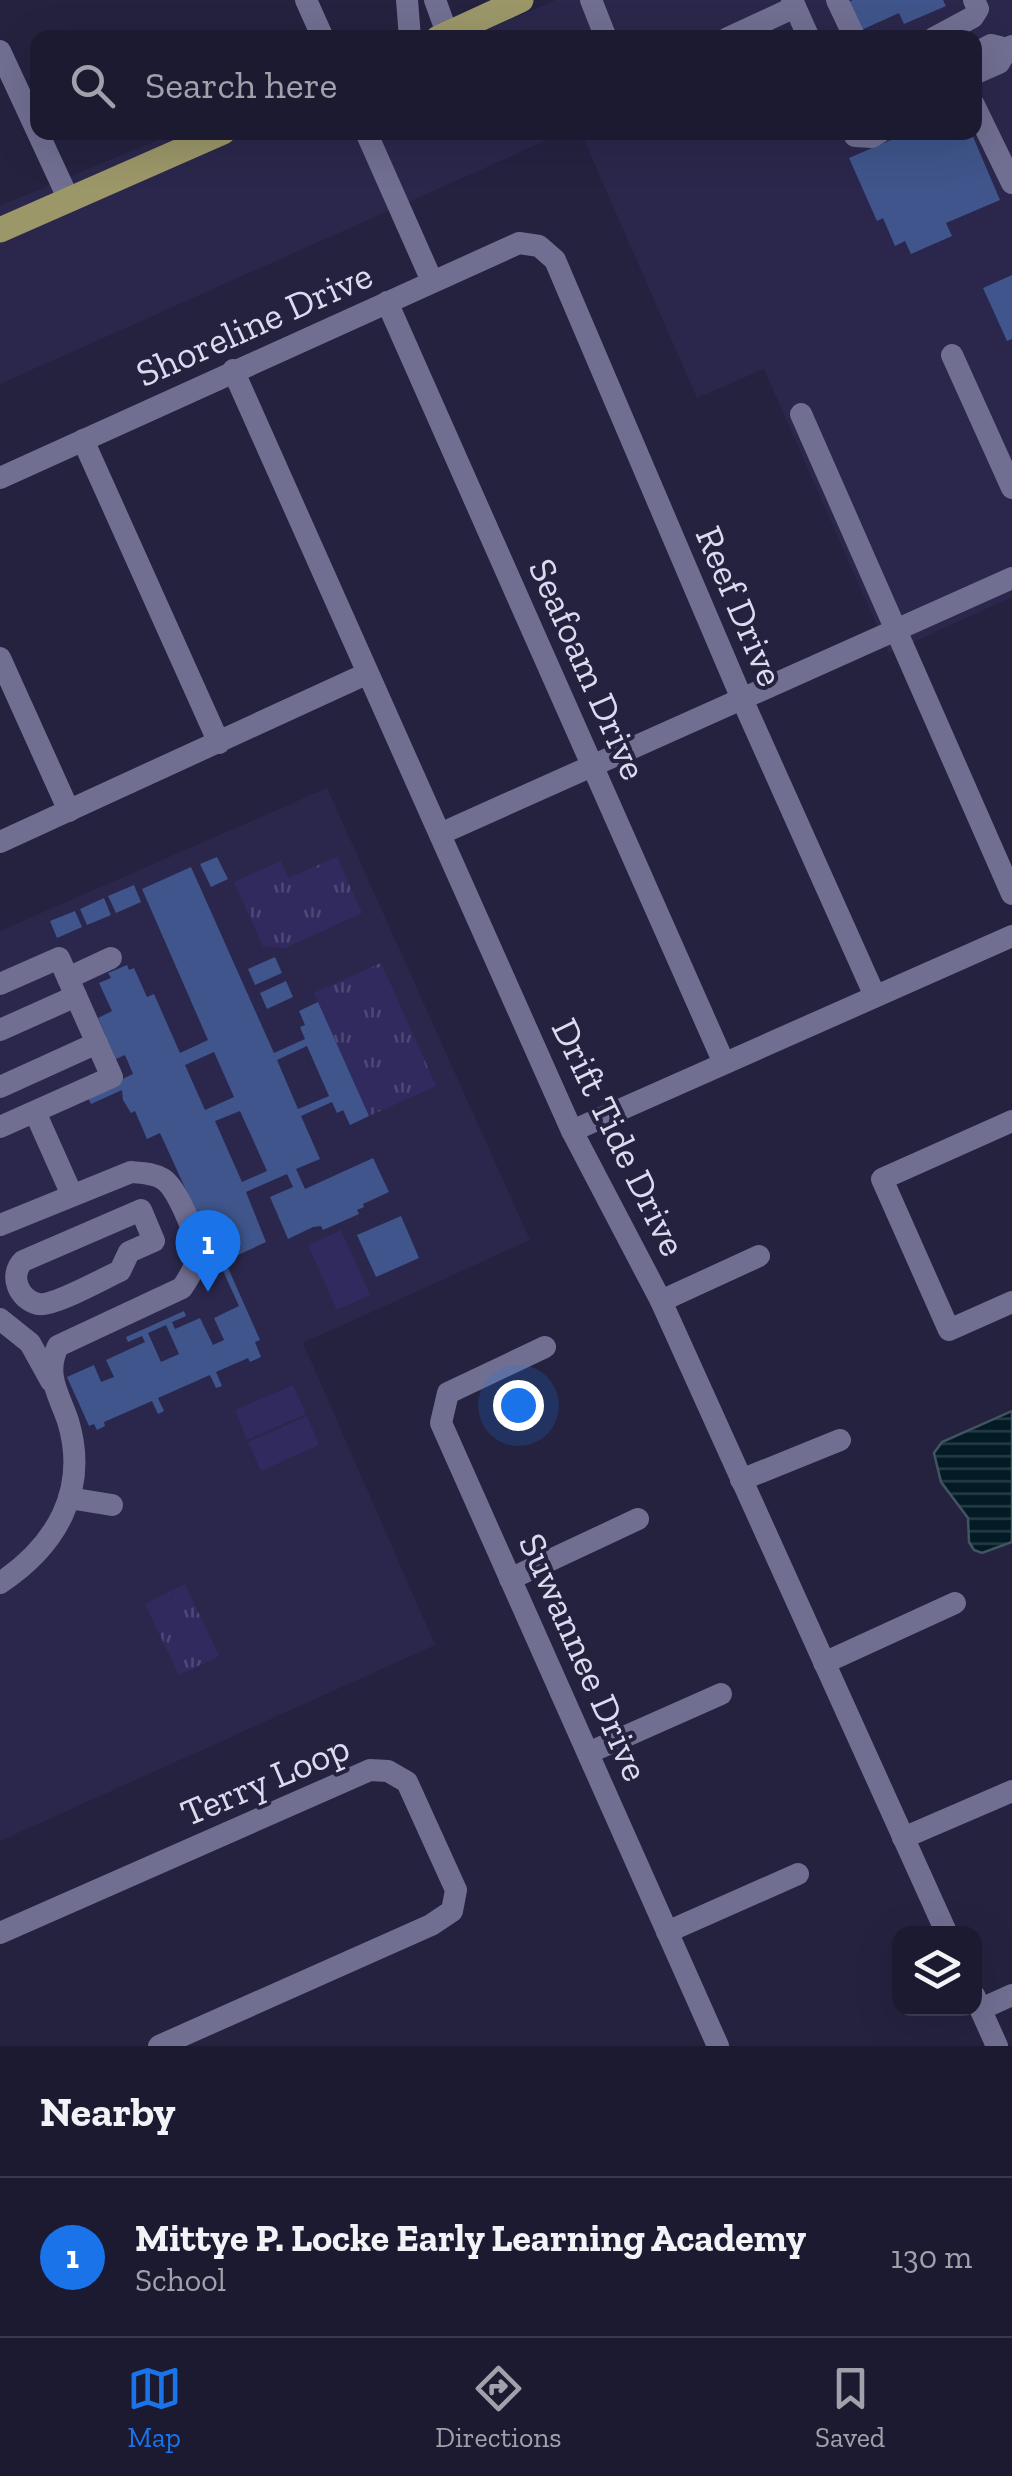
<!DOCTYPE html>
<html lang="en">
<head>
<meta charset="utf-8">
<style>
	body { margin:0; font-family:"Zilla Slab",serif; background:#252338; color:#f1f3f6 }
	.controls { position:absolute; right:30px; bottom:30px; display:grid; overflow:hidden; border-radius:20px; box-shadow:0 10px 40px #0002 }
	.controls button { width:90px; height:90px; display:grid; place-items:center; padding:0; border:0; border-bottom:2px solid #3a384c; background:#1c1a30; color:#f1f3f6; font:50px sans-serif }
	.you { position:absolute; left:518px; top:1405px; width:35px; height:35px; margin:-25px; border:8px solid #fff; border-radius:50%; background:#1a73e8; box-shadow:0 0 0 15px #1a73e833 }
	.badge { display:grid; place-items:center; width:65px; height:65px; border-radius:50%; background:#1a73e8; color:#fff; font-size:32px; font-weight:700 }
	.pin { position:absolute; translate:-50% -82px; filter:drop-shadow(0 2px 5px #0008) }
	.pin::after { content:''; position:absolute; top:52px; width:35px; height:30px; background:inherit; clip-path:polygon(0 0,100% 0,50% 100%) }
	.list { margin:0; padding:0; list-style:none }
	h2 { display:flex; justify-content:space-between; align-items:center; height:130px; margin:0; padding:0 40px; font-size:42px }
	h2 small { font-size:32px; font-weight:400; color:#a0a1ab }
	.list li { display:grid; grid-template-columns:65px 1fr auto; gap:30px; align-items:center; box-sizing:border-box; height:160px; padding:0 40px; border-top:2px solid #3a384c }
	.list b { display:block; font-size:38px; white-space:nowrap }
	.list p { margin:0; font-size:32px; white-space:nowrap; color:#a0a1ab }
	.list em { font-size:32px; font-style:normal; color:#a0a1ab }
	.icon { flex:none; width:55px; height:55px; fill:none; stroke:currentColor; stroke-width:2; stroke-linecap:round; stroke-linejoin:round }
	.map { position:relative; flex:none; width:1012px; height:2046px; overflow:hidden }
	.search { position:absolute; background:#1c1a30; box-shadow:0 10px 40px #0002; left:30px; right:30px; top:30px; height:110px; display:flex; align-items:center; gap:25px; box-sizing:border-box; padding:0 35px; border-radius:20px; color:#a0a1ab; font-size:38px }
	.sheet { height:290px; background:#1c1a30 }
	nav { display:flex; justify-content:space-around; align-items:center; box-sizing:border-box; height:140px; border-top:2px solid #3a384c; background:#1c1a30; font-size:28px; color:#a0a1ab }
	nav a { display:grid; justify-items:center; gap:5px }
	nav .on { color:#1a73e8 }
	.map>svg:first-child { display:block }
	.built { fill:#2b274c }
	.grass { fill:url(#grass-tufts) }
	.garden { fill:#312a5e }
	.water { fill:url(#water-rules); stroke:#435461; stroke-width:2.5 }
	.building { fill:#3f558b; fill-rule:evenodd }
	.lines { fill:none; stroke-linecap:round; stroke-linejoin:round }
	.minor { stroke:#706f92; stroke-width:22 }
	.major { stroke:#9b9769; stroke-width:25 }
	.labels { text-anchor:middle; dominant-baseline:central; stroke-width:8; stroke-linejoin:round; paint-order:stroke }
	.street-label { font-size:38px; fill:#dbdaee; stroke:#252240 }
</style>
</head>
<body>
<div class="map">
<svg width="1012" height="2046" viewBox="0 0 1012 2046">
	<defs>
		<pattern id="grass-tufts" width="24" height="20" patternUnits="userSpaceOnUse" patternTransform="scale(2.5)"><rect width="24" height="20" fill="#312a5e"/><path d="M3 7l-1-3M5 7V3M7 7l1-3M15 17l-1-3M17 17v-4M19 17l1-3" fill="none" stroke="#4e4875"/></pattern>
		<pattern id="water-rules" width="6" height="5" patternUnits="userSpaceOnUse" patternTransform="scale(2.5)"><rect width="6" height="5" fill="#021b25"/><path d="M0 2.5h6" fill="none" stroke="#263c45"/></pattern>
	</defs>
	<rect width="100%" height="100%" fill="#252240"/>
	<g class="built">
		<polygon points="556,0 1012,0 1012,597 889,653 764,369 697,398 581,133 974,132 974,38 468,38"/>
		<polygon points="174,133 202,133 0,221 0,206"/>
		<polygon points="248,133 563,133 0,384 0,239"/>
		<polygon points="327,788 530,1240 303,1343 435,1645 0,1841 0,931"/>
	</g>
	<g class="grass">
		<polygon points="337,857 362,913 285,948 263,946 234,882 281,861 289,878"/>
		<polygon points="381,963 436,1086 369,1116 314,993"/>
		<polygon points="185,1584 219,1656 179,1675 145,1604"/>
	</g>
	<g class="garden">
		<polygon points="341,1230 370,1295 337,1310 308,1245"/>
		<polygon points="293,1385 306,1414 247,1440 235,1410"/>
		<polygon points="307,1416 319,1445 261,1471 248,1442"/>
	</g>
	<polygon class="water" points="1012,1411 1012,1542 982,1553 974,1550 969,1542 968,1518 941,1482 934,1453 942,1442"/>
	<g class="building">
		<polygon points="853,0 943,0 946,6 904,24 899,13 857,32 845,4"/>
		<polygon points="909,132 928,132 931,138 944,132 971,132 1000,200 946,223 952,236 911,254 905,241 895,246 883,218 877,221 849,158"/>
		<polygon points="1012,275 1012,339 1007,341 983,288"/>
		<polygon points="217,857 228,879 211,887 200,864"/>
		<path d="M191,867L274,1053L305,1039L300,1027L305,1025L299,1011L318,1002L369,1116L350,1125L343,1110L337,1113L332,1102L301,1116L320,1159L296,1169L305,1189L373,1158L389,1192L363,1204L364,1207L357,1210L359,1214L323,1230L321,1226L313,1227L288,1239L270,1197L293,1187L287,1174L246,1192L266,1242L225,1261L260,1340L255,1342L261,1357L250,1362L248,1358L216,1372L222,1386L216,1388L210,1375L158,1398L164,1411L158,1414L152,1401L104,1422L105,1426L97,1430L94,1424L89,1426L67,1377L94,1365L101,1382L114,1377L106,1360L145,1342L142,1336L128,1342L126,1337L184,1311L186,1316L172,1322L175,1329L200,1318L213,1345L224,1340L214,1318L239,1306L160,1133L147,1139L135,1111L131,1113L123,1100L122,1090L91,1104L87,1096L133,1074L125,1055L116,1059L98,1018L112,1011L99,983L111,978L108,973L127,965L129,970L134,968L147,997L154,994L180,1053L208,1040L142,889ZM307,1046L329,1096L298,1109L277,1060ZM214,1052L234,1097L205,1110L185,1065ZM240,1111L267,1171L242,1182L215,1121ZM166,1325L179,1354L161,1362L148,1333Z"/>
		<polygon points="134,885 141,902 116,913 108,896"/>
		<polygon points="104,898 111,915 87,925 80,909"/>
		<polygon points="75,911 82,927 57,938 50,921"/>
		<polygon points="275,957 282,973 255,985 248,969"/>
		<polygon points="286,981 293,997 267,1009 260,993"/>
		<polygon points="401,1216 419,1258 376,1277 357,1235"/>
	</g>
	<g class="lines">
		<g class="minor">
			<polyline points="306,0 323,38"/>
			<polyline points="407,0 410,38"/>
			<polyline points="435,0 447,33"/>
			<polyline points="591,0 606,38"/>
			<polyline points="792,0 809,38"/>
			<polyline points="837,0 855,38"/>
			<polyline points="728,38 795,7"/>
			<polyline points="934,38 973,17 978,9 974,0"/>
			<polyline points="0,51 69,200"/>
			<polyline points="974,54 991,45 1007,49"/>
			<polyline points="974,74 999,63 1007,49 1012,46"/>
			<polyline points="974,105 1012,183"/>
			<polyline points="366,132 432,281"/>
			<polyline points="854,132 855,136 872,137 880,132"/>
			<polyline points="387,302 724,1063"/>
			<polyline points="952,355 1012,488"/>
			<polyline points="233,370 572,1131 661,1301 947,1934"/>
			<polyline points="801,414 1012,894"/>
			<polyline points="83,440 219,743"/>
			<polyline points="0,478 519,243 539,246 555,260 742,699 875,996"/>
			<polyline points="0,658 69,811"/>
			<polyline points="440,834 1012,578"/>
			<polyline points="0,842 366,674"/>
			<polyline points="68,978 111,958"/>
			<polyline points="0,984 59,958 112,1077 0,1127"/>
			<polyline points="0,1030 76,996"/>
			<polyline points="0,1087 97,1043"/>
			<polyline points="35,1112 72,1195"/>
			<polyline points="1012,1121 882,1179 949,1330 1012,1302"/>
			<polyline points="572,1131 1012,936"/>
			<path d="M141,1210L154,1241L129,1252L120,1271C104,1278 53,1307 38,1304C18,1299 9,1275 23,1261Z"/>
			<path d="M0,1225L131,1172C142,1173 153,1173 163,1179C177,1188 196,1234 197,1251C197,1265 190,1276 182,1288L58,1346C44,1375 59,1394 68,1421C89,1490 56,1546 0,1583"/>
			<polyline points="661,1301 759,1256"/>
			<polyline points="0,1319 30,1343 51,1381"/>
			<polyline points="545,1347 448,1393 441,1423 718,2046"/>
			<polyline points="741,1480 840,1440"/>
			<polyline points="69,1498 112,1505"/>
			<polyline points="510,1579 638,1519"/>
			<polyline points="824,1663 955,1603"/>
			<polyline points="588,1753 721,1694"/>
			<polyline points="903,1838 1012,1791"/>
			<polyline points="667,1932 798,1874"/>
			<polyline points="0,1933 370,1770 388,1771 407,1782 456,1890 452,1911 431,1925 159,2046"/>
			<polyline points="974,1995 997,2046"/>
			<polyline points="981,2009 1012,1995"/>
		</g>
		<g class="major">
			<polyline points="438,38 521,0"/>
			<polyline points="0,230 223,132"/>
		</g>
	</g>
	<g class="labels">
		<g class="street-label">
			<text transform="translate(254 324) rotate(-24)">Shoreline Drive</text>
			<text transform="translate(740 606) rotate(67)">Reef Drive</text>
			<text transform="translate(588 669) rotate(66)">Seafoam Drive</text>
			<text transform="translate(619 1137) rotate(64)">Drift Tide Drive</text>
			<text transform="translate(584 1657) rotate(66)">Suwannee Drive</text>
			<text transform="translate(265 1780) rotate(-23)">Terry Loop</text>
		</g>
	</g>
</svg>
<div class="controls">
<button><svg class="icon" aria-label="layers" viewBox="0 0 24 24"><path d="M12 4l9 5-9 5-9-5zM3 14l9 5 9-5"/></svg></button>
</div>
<div class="you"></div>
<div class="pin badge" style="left:208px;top:1292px">1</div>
<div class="search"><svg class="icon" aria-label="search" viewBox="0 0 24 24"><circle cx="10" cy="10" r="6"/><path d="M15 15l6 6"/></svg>Search here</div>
</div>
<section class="sheet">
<h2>Nearby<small></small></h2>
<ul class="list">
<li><span class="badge">1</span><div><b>Mittye P. Locke Early Learning Academy</b><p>School</p></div><em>130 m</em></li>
</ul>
</section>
<nav>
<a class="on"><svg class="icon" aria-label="map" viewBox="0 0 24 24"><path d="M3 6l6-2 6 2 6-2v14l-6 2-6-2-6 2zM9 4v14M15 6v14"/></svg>Map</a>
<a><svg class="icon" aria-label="directions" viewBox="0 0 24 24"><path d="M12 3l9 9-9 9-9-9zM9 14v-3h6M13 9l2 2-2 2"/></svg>Directions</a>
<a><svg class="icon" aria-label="saved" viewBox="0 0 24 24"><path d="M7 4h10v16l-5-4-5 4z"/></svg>Saved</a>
</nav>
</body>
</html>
